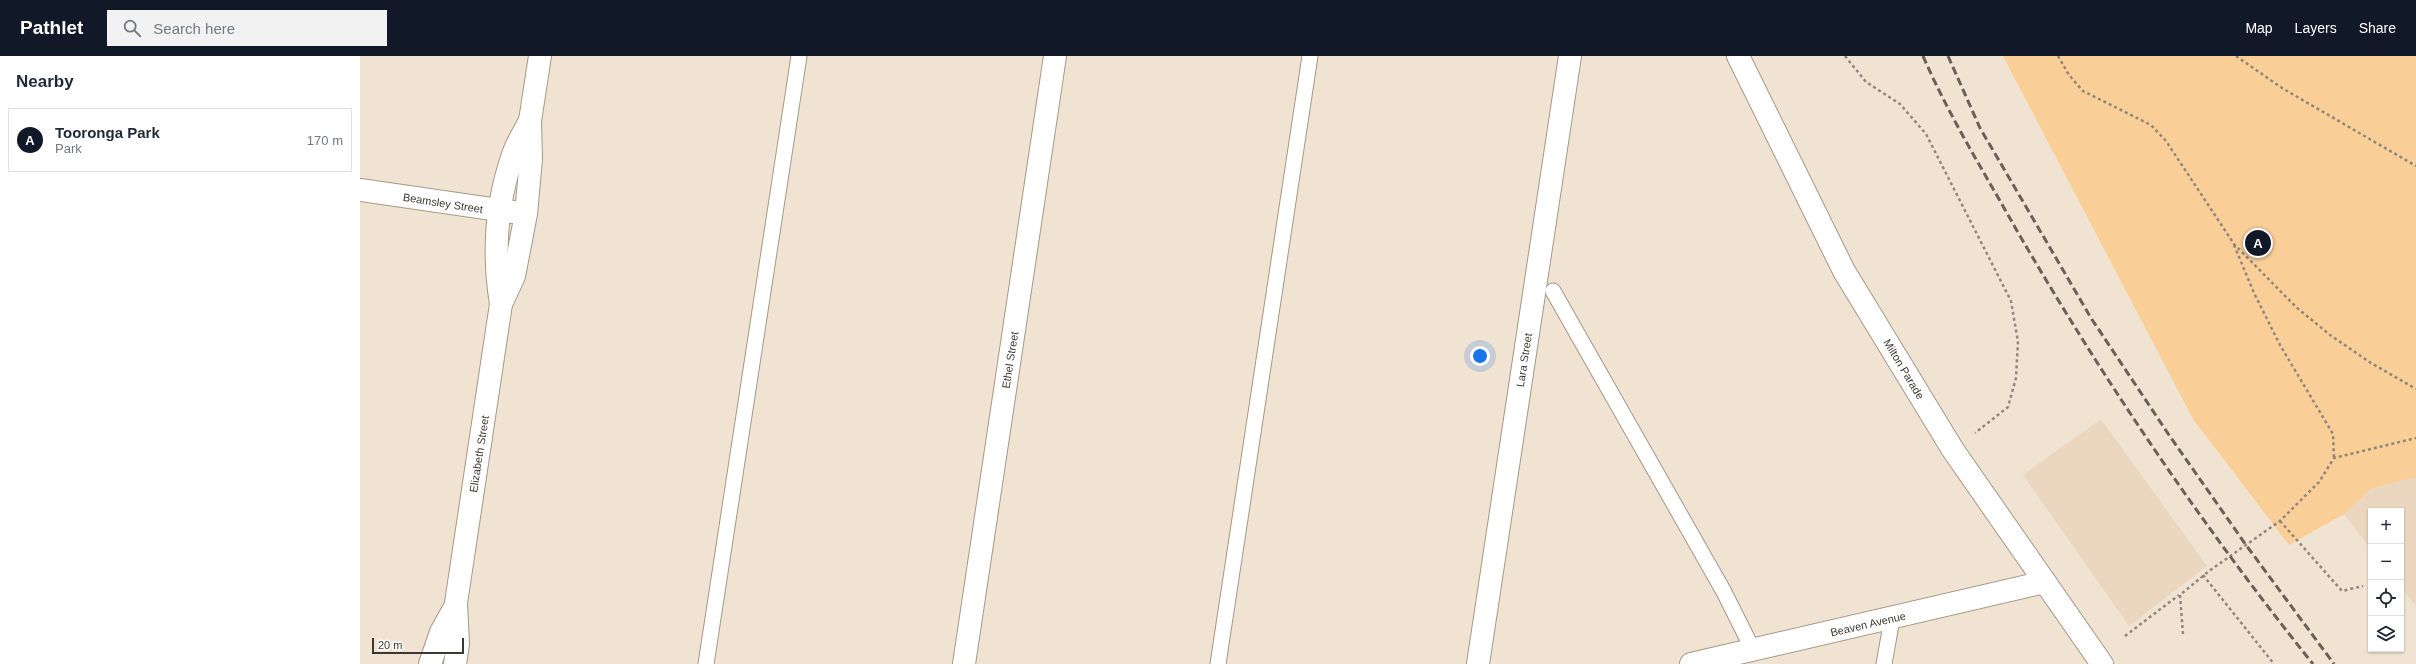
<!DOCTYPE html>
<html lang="en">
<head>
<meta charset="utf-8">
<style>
	body { margin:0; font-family:Arial,sans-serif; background:#f2f2f3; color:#1f2937 }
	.controls { position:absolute; right:12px; bottom:12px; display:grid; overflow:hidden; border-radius:0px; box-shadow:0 1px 3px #0004 }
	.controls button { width:36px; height:36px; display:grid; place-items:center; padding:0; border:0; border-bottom:1px solid #e0e1e3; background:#fff; color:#1f2937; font:20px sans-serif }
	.scale { position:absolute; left:12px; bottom:10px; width:92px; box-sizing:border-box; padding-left:4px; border:2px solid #3c3730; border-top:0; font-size:11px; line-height:14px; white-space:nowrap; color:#3c3730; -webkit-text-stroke:3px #fff; paint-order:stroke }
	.you { position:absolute; left:1120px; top:300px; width:14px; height:14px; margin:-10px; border:3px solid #fff; border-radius:50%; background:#1a73e8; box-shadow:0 0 0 6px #1a73e833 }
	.badge { display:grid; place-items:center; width:26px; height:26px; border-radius:50%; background:#111827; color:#fff; font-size:13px; font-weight:700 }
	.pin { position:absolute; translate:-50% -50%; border:2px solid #fff; box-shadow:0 1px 4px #0006 }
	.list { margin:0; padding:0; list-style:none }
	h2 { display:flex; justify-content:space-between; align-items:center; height:52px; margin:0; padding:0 16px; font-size:17px }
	h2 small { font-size:13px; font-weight:400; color:#747a83 }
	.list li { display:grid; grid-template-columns:26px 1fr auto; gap:12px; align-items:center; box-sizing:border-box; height:64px; margin:0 8px 8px; padding:0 8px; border:1px solid #e0e1e3; border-radius:0px }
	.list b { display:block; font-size:15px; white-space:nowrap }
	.list p { margin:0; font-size:13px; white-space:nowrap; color:#747a83 }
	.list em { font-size:13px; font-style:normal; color:#747a83 }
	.icon { flex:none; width:22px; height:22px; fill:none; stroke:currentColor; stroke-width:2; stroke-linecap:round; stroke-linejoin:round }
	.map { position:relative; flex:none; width:2056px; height:608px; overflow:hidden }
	header { display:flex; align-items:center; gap:24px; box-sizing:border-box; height:56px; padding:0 20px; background:#111827; color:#fff }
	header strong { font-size:19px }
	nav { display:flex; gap:22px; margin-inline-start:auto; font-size:14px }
	.search { width:280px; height:36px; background:#f2f2f3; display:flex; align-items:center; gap:10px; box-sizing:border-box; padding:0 14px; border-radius:0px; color:#747a83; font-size:15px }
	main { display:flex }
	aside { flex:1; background:#fff }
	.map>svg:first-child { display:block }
	.built { fill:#ebd7c0 }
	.green { fill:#f9ce97 }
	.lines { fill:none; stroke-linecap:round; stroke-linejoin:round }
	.service-casing { stroke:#a69888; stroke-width:17 }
	.minor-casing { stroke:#a69888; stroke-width:24 }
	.path { stroke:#90877b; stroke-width:2.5; stroke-dasharray:3 3; stroke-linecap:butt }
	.service { stroke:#fff; stroke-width:15 }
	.minor { stroke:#fff; stroke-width:22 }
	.rail { stroke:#696158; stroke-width:3; stroke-dasharray:8 4; stroke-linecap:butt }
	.labels { text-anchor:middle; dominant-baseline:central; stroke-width:3; stroke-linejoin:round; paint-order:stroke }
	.street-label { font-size:11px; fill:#3c3730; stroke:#fff }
</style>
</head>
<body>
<header>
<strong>Pathlet</strong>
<div class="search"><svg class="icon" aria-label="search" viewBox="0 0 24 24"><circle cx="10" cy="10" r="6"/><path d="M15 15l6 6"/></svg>Search here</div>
<nav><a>Map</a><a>Layers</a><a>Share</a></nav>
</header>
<main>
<aside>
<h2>Nearby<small></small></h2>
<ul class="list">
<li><span class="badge">A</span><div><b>Tooronga Park</b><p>Park</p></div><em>170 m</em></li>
</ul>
</aside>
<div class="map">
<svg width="2056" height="608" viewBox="0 0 2056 608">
	<rect width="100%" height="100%" fill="#f1e3d1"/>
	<g class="built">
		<polygon points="1741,363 1847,510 1769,570 1663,419"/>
		<polygon points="2056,421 2056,550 2041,532 2041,455 2011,455 2011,493 1984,458 2011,433"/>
	</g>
	<polygon class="green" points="1643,0 2056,0 2056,421 2011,433 1984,458 1929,489 1833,363"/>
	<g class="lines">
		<defs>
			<g id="service">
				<polyline points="1193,235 1364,536 1393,594"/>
				<polyline points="346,608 439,0"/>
				<polyline points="858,608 950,0"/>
				<polyline points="1524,608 1532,563"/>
			</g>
			<g id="minor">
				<polyline points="1378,0 1484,215 1593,394 1742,608"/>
				<polyline points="0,134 153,156"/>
				<path d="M141,248C133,199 136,147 153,99C156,88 164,77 169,66"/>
				<polyline points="70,608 81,576 96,549"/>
				<polyline points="95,608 98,588 96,547 141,248 154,220 166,158 171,103 170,65 180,0"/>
				<polyline points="604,608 695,0"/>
				<polyline points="1118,608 1210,0"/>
				<polyline points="1331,608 1685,526"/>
			</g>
		</defs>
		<use href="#service" class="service-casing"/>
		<use href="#minor" class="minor-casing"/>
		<g class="path">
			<polyline points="1485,0 1506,26 1540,48 1566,78 1651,245 1658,286 1656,322 1648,351 1615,377"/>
			<polyline points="1698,0 1709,19 1723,35 1791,69 1806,85 1874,188 1936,251 1970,279 2011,307 2056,333"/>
			<polyline points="1876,0 1922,32 2056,110"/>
			<polyline points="1874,189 1894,237 1920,289 1973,378 1974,402"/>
			<polyline points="1920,465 1982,535 2003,530"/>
			<polyline points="1843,519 1914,608"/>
			<polyline points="1823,578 1820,539 1849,515 1920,465 1959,426 1974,402 2056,382"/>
			<polyline points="1765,580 1819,539"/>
		</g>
		<use href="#service" class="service"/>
		<use href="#minor" class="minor"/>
		<g class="rail">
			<path d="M1563,0C1589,60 1624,116 1656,173C1744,325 1843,471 1953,608"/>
			<polyline points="1588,0 1620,72 1731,262 1809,379 1886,489 1974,608"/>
		</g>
	</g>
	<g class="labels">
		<g class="street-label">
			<text transform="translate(83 147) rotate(9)">Beamsley Street</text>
			<text transform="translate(650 304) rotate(-81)">Ethel Street</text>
			<text transform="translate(1164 304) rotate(-81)">Lara Street</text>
			<text transform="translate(1544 313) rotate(59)">Milton Parade</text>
			<text transform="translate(119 398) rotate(-81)">Elizabeth Street</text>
			<text transform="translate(1508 568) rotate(-13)">Beaven Avenue</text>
		</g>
	</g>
</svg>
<div class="controls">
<button>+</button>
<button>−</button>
<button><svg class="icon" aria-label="locate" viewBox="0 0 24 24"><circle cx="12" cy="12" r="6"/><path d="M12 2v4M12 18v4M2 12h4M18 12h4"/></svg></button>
<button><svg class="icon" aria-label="layers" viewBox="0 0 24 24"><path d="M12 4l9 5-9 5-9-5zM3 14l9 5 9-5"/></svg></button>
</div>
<div class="scale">20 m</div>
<div class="you"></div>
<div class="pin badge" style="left:1898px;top:187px">A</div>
</div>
</main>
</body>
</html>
